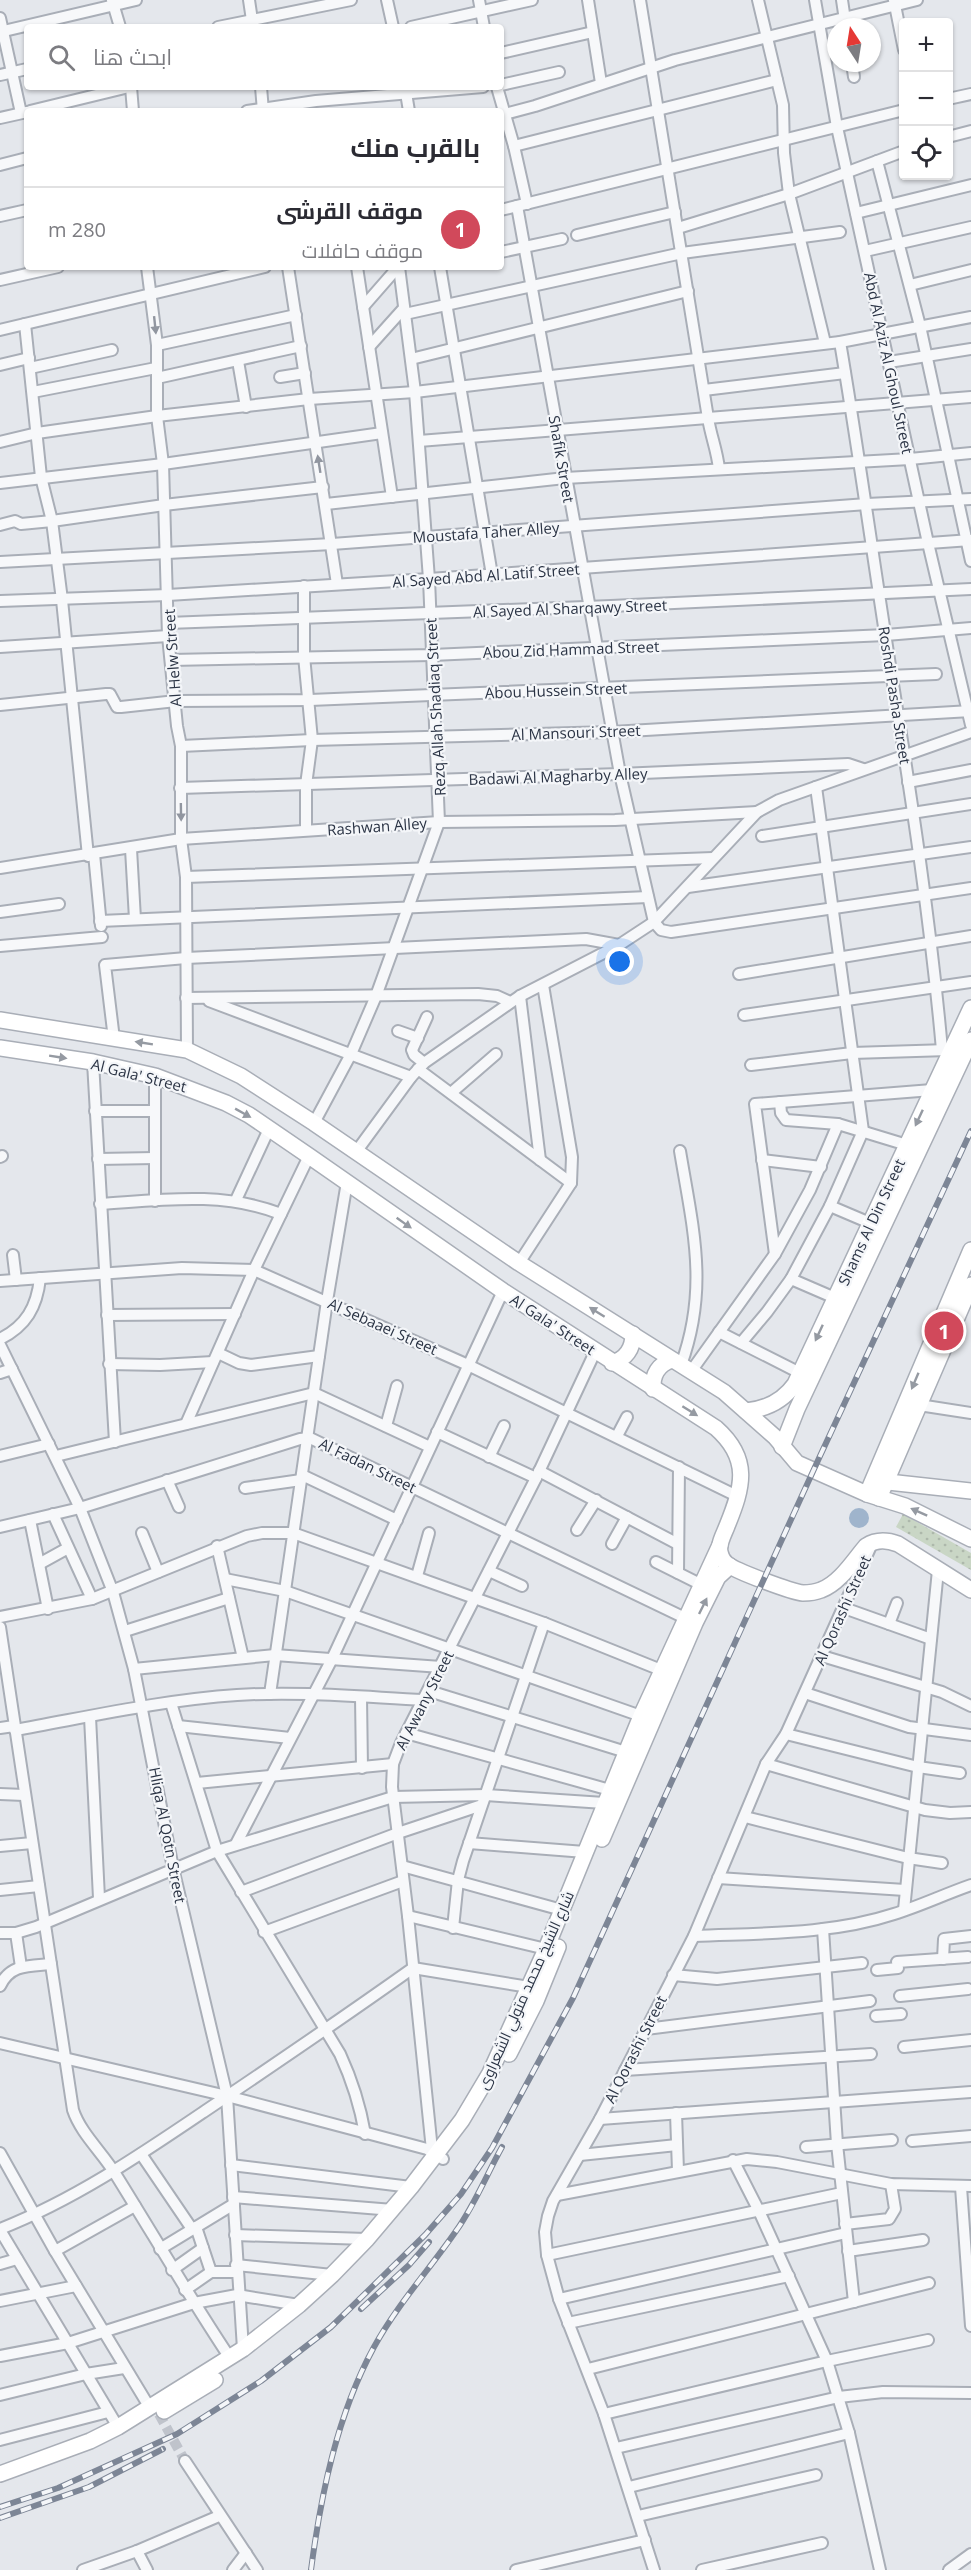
<!DOCTYPE html>
<html lang="ar">
<head>
<meta charset="utf-8">
<style>
	body { margin:0; font-family:"Open Sans",Cairo,sans-serif; background:#f2f2f3; color:#2b2b33; direction:rtl }
	.controls { position:absolute; right:18px; top:18px; display:grid; overflow:hidden; border-radius:6px; box-shadow:0 2px 4px #0004 }
	.controls button { width:54px; height:54px; display:grid; place-items:center; padding:0; border:0; border-bottom:2px solid #e1e1e2; background:#fff; color:#2b2b33; font:30px sans-serif }
	.compass { position:absolute; left:827px; top:18px; width:54px; height:54px; border-radius:50%; background:#fff; box-shadow:0 2px 4px #0004; rotate:348deg }
	.you { position:absolute; left:620px; top:962px; width:21px; height:21px; margin:-15px; border:4px solid #fff; border-radius:50%; background:#1a73e8; box-shadow:0 0 0 9px #1a73e833 }
	.badge { display:grid; place-items:center; width:39px; height:39px; border-radius:50%; background:#d1495b; color:#fff; font-size:20px; font-weight:700 }
	.pin { position:absolute; translate:-50% -50%; border:3px solid #fff; box-shadow:0 2px 6px #0006 }
	.list { margin:0; padding:0; list-style:none }
	h2 { display:flex; justify-content:space-between; align-items:center; height:78px; margin:0; padding:0 24px; font-size:26px }
	h2 small { font-size:20px; font-weight:400; color:#7c7c81 }
	.list li { display:grid; grid-template-columns:39px 1fr auto; gap:18px; align-items:center; box-sizing:border-box; height:84px; padding:0 24px; border-top:2px solid #e1e1e2 }
	.list b { display:block; font-size:22px; white-space:nowrap }
	.list p { margin:0; font-size:20px; white-space:nowrap; color:#7c7c81 }
	.list em { font-size:20px; font-style:normal; color:#7c7c81 }
	.icon { flex:none; width:33px; height:33px; fill:none; stroke:currentColor; stroke-width:2; stroke-linecap:round; stroke-linejoin:round }
	.map { position:relative; flex:none; width:971px; height:2570px; overflow:hidden; direction:ltr }
	.search { position:absolute; background:#fff; box-shadow:0 2px 4px #0004; left:24px; top:24px; width:480px; height:66px; display:flex; align-items:center; gap:15px; box-sizing:border-box; padding:0 21px; border-radius:6px; color:#7c7c81; font-size:22px }
	.panel { position:absolute; background:#fff; box-shadow:0 2px 4px #0004; left:24px; top:108px; width:480px; height:162px; border-radius:6px; direction:rtl }
	.map>svg:first-child { display:block }
	.green { fill:url(#green-dots) }
	.water { fill:#9fb4cc }
	.lines { fill:none; stroke-linecap:round; stroke-linejoin:round }
	.street-tunnel { stroke:#bfc3cb; stroke-width:10; stroke-dasharray:10 5; stroke-linecap:butt }
	.street-casing { stroke:#a9aeb7; stroke-width:14 }
	.secondary-casing { stroke:#a9aeb7; stroke-width:18 }
	.street { stroke:#f7f8fa; stroke-width:10 }
	.secondary { stroke:#fff; stroke-width:15 }
	.rail-casing { stroke:#7d8696; stroke-width:6 }
	.rail { stroke:#f4f6f9; stroke-width:4; stroke-dasharray:11; stroke-linecap:butt }
	.oneway { fill:#9196a0 }
	.oneway2 { fill:#959aa2 }
	.labels { text-anchor:middle; dominant-baseline:central; stroke-width:4.5; stroke-linejoin:round; paint-order:stroke }
	.street-label { font-size:15px; fill:#2b3445; stroke:#f4f6f9 }
</style>
</head>
<body>
<div class="map">
<svg width="971" height="2570" viewBox="0 0 971 2570">
	<defs>
		<pattern id="green-dots" width="8" height="8" patternUnits="userSpaceOnUse" patternTransform="scale(1.5)"><rect width="8" height="8" fill="#c9d6c5"/><path d="M2 2h.1M6 6h.1" fill="none" stroke="#adb8ab" stroke-width="1.8" stroke-linecap="round"/></pattern>
	</defs>
	<rect width="100%" height="100%" fill="#e4e7ec"/>
	<polygon class="green" points="903,1514 971,1553 971,1570 896,1527"/>
	<circle class="water" cx="859" cy="1518" r="10"/>
	<g class="lines">
		<polyline class="street-tunnel" points="159,2414 185,2461"/>
		<defs>
			<g id="street">
				<polyline points="112,0 120,27"/>
				<polyline points="249,0 253,27"/>
				<polyline points="387,0 393,27"/>
				<polyline points="479,0 484,27"/>
				<polyline points="588,0 601,83"/>
				<path d="M640,0L708,418C711,437 717,450 719,469"/>
				<polyline points="758,0 783,105 784,153 789,194 825,343"/>
				<polyline points="815,0 837,127 928,543 971,725"/>
				<polyline points="842,0 846,27"/>
				<polyline points="894,0 904,50"/>
				<polyline points="0,18 21,113"/>
				<polyline points="218,27 351,0"/>
				<polyline points="411,27 532,0"/>
				<polyline points="0,32 136,0"/>
				<polyline points="501,53 593,32"/>
				<polyline points="852,63 854,77"/>
				<polyline points="0,75 27,69"/>
				<polyline points="501,85 559,72"/>
				<polyline points="131,87 133,111"/>
				<polyline points="261,87 263,111"/>
				<polyline points="405,87 409,111"/>
				<polyline points="497,87 514,146 527,204"/>
				<polyline points="948,99 971,94"/>
				<polyline points="30,111 129,87"/>
				<polyline points="247,111 316,101 483,87"/>
				<polyline points="501,115 535,106 675,60 917,0"/>
				<polyline points="0,118 27,112"/>
				<polyline points="948,137 971,131"/>
				<polyline points="514,146 777,80"/>
				<polyline points="877,161 920,326 971,561"/>
				<polyline points="0,165 27,158"/>
				<polyline points="517,206 620,774 654,922 661,930 671,932 971,888"/>
				<polyline points="501,210 904,110"/>
				<polyline points="856,213 971,185"/>
				<polyline points="0,216 27,210"/>
				<polyline points="678,228 789,194 904,151"/>
				<polyline points="577,235 675,212"/>
				<polyline points="865,251 971,227"/>
				<polyline points="501,252 562,239"/>
				<polyline points="147,267 157,345 157,416 163,464 168,636 177,726 181,746 181,839 186,877 187,1050"/>
				<polyline points="288,267 337,584"/>
				<polyline points="357,267 392,497"/>
				<polyline points="440,267 492,575"/>
				<polyline points="0,280 58,267"/>
				<polyline points="910,285 971,270"/>
				<polyline points="363,307 398,267"/>
				<polyline points="405,314 682,253 840,232"/>
				<polyline points="25,324 41,477 52,521 62,600 88,856"/>
				<polyline points="0,330 265,267"/>
				<path d="M840,342C859,453 874,566 892,678C912,801 931,926 942,1050"/>
				<polyline points="157,345 296,315"/>
				<polyline points="369,347 404,308"/>
				<polyline points="411,359 688,291"/>
				<polyline points="238,361 246,407"/>
				<polyline points="889,362 971,349"/>
				<polyline points="0,365 29,358"/>
				<polyline points="30,368 112,350"/>
				<polyline points="280,377 305,373"/>
				<polyline points="157,378 301,346"/>
				<polyline points="704,390 845,373"/>
				<polyline points="33,392 156,368"/>
				<polyline points="419,441 971,397"/>
				<polyline points="0,442 37,433 157,416 309,399 415,392 840,342 971,317"/>
				<polyline points="0,483 163,464 382,433"/>
				<polyline points="326,504 565,478 910,459 971,453"/>
				<polyline points="0,525 15,521 21,524 52,521 164,505 323,487"/>
				<polyline points="0,562 332,544 867,504 971,499"/>
				<polyline points="304,586 304,656 312,740 306,785 306,830"/>
				<polyline points="0,601 168,595 429,579 971,540"/>
				<polyline points="168,623 611,606 971,589"/>
				<polyline points="0,647 168,636"/>
				<polyline points="171,660 432,655 886,635 971,628"/>
				<polyline points="0,705 106,694 110,694 117,707 121,707 176,701 310,700 936,674"/>
				<polyline points="181,746 312,740 612,732 971,711"/>
				<polyline points="908,782 971,770"/>
				<polyline points="180,788 620,774 848,764 863,769"/>
				<polyline points="762,836 971,804"/>
				<polyline points="131,849 135,919"/>
				<polyline points="94,854 101,926"/>
				<polyline points="0,868 181,839 439,822 615,820 757,812"/>
				<polyline points="186,877 713,858"/>
				<polyline points="688,887 971,847"/>
				<polyline points="0,912 59,904"/>
				<polyline points="100,921 648,897"/>
				<polyline points="0,946 102,937"/>
				<polyline points="739,974 971,936"/>
				<polyline points="520,996 540,1160"/>
				<polyline points="186,998 478,994 497,996 510,1002"/>
				<polyline points="209,1001 411,1077"/>
				<polyline points="744,1015 971,982"/>
				<polyline points="398,1031 418,1038"/>
				<polyline points="114,1039 105,965 186,958 586,939 619,945"/>
				<polyline points="93,1062 115,1442"/>
				<polyline points="424,1063 414,1055 412,1050 427,1017"/>
				<polyline points="751,1065 852,1053 948,1050"/>
				<polyline points="418,1069 571,1183"/>
				<polyline points="451,1093 496,1054"/>
				<polyline points="780,1102 781,1113 786,1120 838,1124 907,1145"/>
				<polyline points="95,1111 155,1111"/>
				<polyline points="314,1123 351,1054 376,996 439,822 429,579 415,392 399,267"/>
				<path d="M680,1151C693,1229 709,1288 681,1365"/>
				<polyline points="356,1152 411,1077 424,1063 520,996 619,945 654,922 757,812 779,800 971,732"/>
				<polyline points="0,1157 2,1156"/>
				<polyline points="98,1159 155,1158"/>
				<polyline points="762,1160 821,1167"/>
				<polyline points="236,1200 269,1129"/>
				<polyline points="155,1201 155,1076"/>
				<path d="M100,1204C161,1200 223,1191 281,1214"/>
				<polyline points="830,1206 870,1223"/>
				<polyline points="775,1254 755,1104 932,1090"/>
				<polyline points="13,1255 16,1280"/>
				<polyline points="519,1263 571,1183 572,1157 543,985"/>
				<polyline points="791,1279 835,1298"/>
				<polyline points="0,1281 182,1268 254,1270 468,1365 739,1497"/>
				<polyline points="107,1315 235,1314"/>
				<polyline points="719,1332 800,1373"/>
				<path d="M0,1339C26,1326 37,1307 40,1278"/>
				<polyline points="741,1343 767,1312 791,1279 830,1206 863,1131 816,787"/>
				<polyline points="0,1345 80,1508 113,1592 134,1669 173,1868 227,2096 243,2349"/>
				<polyline points="218,1353 239,1363 251,1365 319,1356"/>
				<polyline points="109,1364 160,1365 213,1362"/>
				<polyline points="692,1370 775,1254 810,1190 838,1124"/>
				<polyline points="0,1373 12,1369"/>
				<polyline points="919,1405 971,1413"/>
				<polyline points="186,1424 254,1270 309,1156"/>
				<polyline points="386,1426 397,1386"/>
				<polyline points="437,1432 536,1478"/>
				<polyline points="617,1436 627,1417"/>
				<polyline points="0,1456 49,1444"/>
				<polyline points="56,1456 314,1393 430,1447"/>
				<polyline points="489,1457 504,1426"/>
				<polyline points="539,1471 678,1544"/>
				<polyline points="302,1475 397,1520"/>
				<polyline points="167,1480 179,1507"/>
				<polyline points="245,1488 301,1480"/>
				<polyline points="53,1514 92,1599"/>
				<polyline points="30,1520 48,1609"/>
				<polyline points="0,1527 80,1508 300,1439 310,1438 685,1618"/>
				<polyline points="577,1530 596,1500"/>
				<polyline points="142,1533 158,1572"/>
				<polyline points="612,1544 627,1517"/>
				<polyline points="217,1546 243,1658"/>
				<polyline points="656,1562 700,1584"/>
				<polyline points="39,1564 68,1548"/>
				<polyline points="489,1571 522,1586"/>
				<polyline points="678,1573 679,1467"/>
				<polyline points="417,1576 429,1533"/>
				<polyline points="225,1579 285,1591 641,1716"/>
				<polyline points="844,1608 931,1639"/>
				<polyline points="0,1617 92,1599 247,1536 262,1533 293,1533 544,1623 661,1670"/>
				<polyline points="889,1624 897,1603"/>
				<path d="M0,1627L73,2110C81,2134 103,2153 116,2175C154,2236 190,2298 230,2358"/>
				<polyline points="125,1631 229,1598"/>
				<polyline points="822,1656 942,1692 971,1706"/>
				<polyline points="134,1669 275,1655 441,1667"/>
				<polyline points="429,1691 626,1752"/>
				<polyline points="805,1693 909,1727 971,1735"/>
				<polyline points="270,1694 327,1301 347,1182"/>
				<polyline points="361,1697 362,1768"/>
				<path d="M171,1703L217,1851L340,2054C352,2080 360,2105 365,2134"/>
				<polyline points="90,1717 99,1898"/>
				<polyline points="178,1726 290,1738"/>
				<polyline points="0,1728 14,1726"/>
				<path d="M15,1730C88,1717 162,1700 237,1695C299,1691 362,1697 424,1700"/>
				<polyline points="406,1733 610,1790"/>
				<polyline points="786,1734 918,1767 960,1773"/>
				<polyline points="766,1764 925,1810 950,1813 971,1812"/>
				<polyline points="197,1783 393,1764"/>
				<polyline points="0,1794 24,1795"/>
				<polyline points="745,1817 908,1858 942,1863"/>
				<polyline points="469,1843 585,1852"/>
				<polyline points="236,1844 332,1659 503,1291"/>
				<polyline points="0,1846 32,1843"/>
				<polyline points="402,1866 562,1910"/>
				<polyline points="718,1878 905,1890"/>
				<polyline points="0,1890 39,1886"/>
				<polyline points="241,1892 398,1833 479,1806"/>
				<polyline points="904,1910 938,1570"/>
				<polyline points="408,1916 546,1949"/>
				<polyline points="453,1928 458,1880 463,1861 544,1623"/>
				<polyline points="823,1929 837,2144 854,2302"/>
				<polyline points="264,1932 403,1881"/>
				<polyline points="0,1933 16,1933 36,1927 217,1851 393,1797 486,1795 604,1803"/>
				<polyline points="16,1933 21,1967"/>
				<path d="M694,1936C760,1933 830,1935 894,1914C920,1906 945,1894 971,1885"/>
				<polyline points="943,1959 944,1939 971,1936"/>
				<polyline points="897,1962 968,1957"/>
				<polyline points="877,1970 898,1968"/>
				<polyline points="673,1975 717,1979 862,1963"/>
				<path d="M0,1986C10,1964 29,1966 51,1964"/>
				<polyline points="900,1996 968,1989"/>
				<polyline points="876,2016 901,2014"/>
				<polyline points="646,2029 870,2001"/>
				<polyline points="0,2043 227,2096 427,2149 443,2159"/>
				<polyline points="904,2047 971,2040"/>
				<polyline points="625,2070 871,2054"/>
				<polyline points="676,2113 678,2171"/>
				<polyline points="600,2119 971,2092"/>
				<polyline points="912,2141 971,2136"/>
				<polyline points="806,2147 892,2140"/>
				<polyline points="432,2150 408,1916 392,1787 393,1764 401,1743 536,1478 595,1352"/>
				<polyline points="0,2153 55,2251 150,2408"/>
				<polyline points="141,2154 192,2229"/>
				<polyline points="580,2155 677,2145"/>
				<polyline points="733,2160 759,2211 827,2361 849,2433 880,2570"/>
				<polyline points="231,2165 411,2187"/>
				<polyline points="961,2187 971,2326"/>
				<polyline points="557,2195 747,2159 777,2162 891,2184 971,2186"/>
				<polyline points="233,2197 393,2210"/>
				<polyline points="845,2224 889,2219 895,2209 891,2184"/>
				<polyline points="196,2227 211,2272"/>
				<path d="M0,2229C74,2200 140,2155 205,2111C275,2064 344,2017 413,1968L529,1987"/>
				<polyline points="0,2230 118,2427"/>
				<polyline points="235,2235 367,2239"/>
				<polyline points="160,2249 234,2204"/>
				<polyline points="55,2251 135,2206"/>
				<polyline points="848,2251 923,2240"/>
				<polyline points="547,2255 842,2193"/>
				<polyline points="0,2264 17,2259"/>
				<polyline points="236,2265 332,2275"/>
				<polyline points="172,2270 203,2248"/>
				<polyline points="185,2290 211,2272 236,2272"/>
				<polyline points="559,2299 846,2233"/>
				<polyline points="0,2301 76,2286"/>
				<polyline points="568,2323 789,2276"/>
				<polyline points="0,2356 68,2343 194,2303 237,2295 299,2305"/>
				<polyline points="588,2369 929,2283"/>
				<polyline points="0,2395 86,2374 124,2368"/>
				<polyline points="604,2414 827,2361 928,2340"/>
				<polyline points="0,2440 108,2412"/>
				<polyline points="616,2448 839,2397 883,2392 971,2393"/>
				<polyline points="185,2461 257,2570"/>
				<polyline points="629,2487 849,2433"/>
				<polyline points="638,2516 816,2475"/>
				<polyline points="137,2551 147,2570"/>
				<polyline points="83,2570 137,2551 219,2516"/>
				<polyline points="233,2570 246,2553"/>
				<polyline points="516,2570 645,2540"/>
				<polyline points="654,2570 604,2414 559,2299 547,2255 545,2232 548,2216 553,2201 600,2119 694,1936 766,1764 786,1734 870,1548"/>
				<polyline points="702,2570 822,2543"/>
				<polyline points="949,2570 971,2554"/>
			</g>
			<g id="secondary">
				<polyline points="0,1020 187,1050 241,1076 314,1123 519,1263 724,1392 775,1437 797,1463 867,1494 905,1506 971,1539"/>
				<path d="M0,1048L93,1062L155,1076L226,1103L249,1115L309,1156L503,1291L716,1428C751,1459 743,1487 727,1526C724,1534 718,1544 720,1552C721,1557 723,1561 727,1564C735,1571 792,1592 803,1593C809,1593 816,1592 821,1590C840,1583 854,1560 866,1546C877,1539 887,1540 898,1544L971,1590"/>
				<path d="M612,1363C626,1359 633,1349 633,1334"/>
				<path d="M653,1389C652,1374 659,1364 672,1360"/>
				<path d="M746,1411C767,1409 783,1401 795,1384L971,1008"/>
				<polyline points="782,1447 797,1409 971,1040"/>
				<polyline points="879,1481 971,1491"/>
				<polyline points="867,1494 971,1250"/>
				<polyline points="879,1498 971,1285"/>
				<polyline points="602,1839 695,1623 718,1577 730,1566"/>
				<polyline points="509,2054 536,2001 558,1947"/>
				<polyline points="164,2411 215,2380"/>
				<polyline points="0,2474 90,2441 118,2427 243,2349 299,2305 332,2275 367,2239 411,2187 462,2120 490,2073 546,1949 641,1716 720,1545"/>
			</g>
		</defs>
		<use href="#street" class="street-casing"/>
		<use href="#secondary" class="secondary-casing"/>
		<use href="#street" class="street"/>
		<use href="#secondary" class="secondary"/>
		<defs>
			<g id="rail">
				<polyline points="361,2309 409,2265 429,2242"/>
				<polyline points="0,2507 58,2488 177,2434 261,2381 331,2327 425,2235 461,2194 492,2148 573,1998 820,1456 971,1131"/>
				<polyline points="0,2518 89,2487 163,2449"/>
				<path d="M311,2570C321,2494 337,2415 374,2347C397,2305 429,2270 456,2231C474,2206 487,2174 502,2147"/>
			</g>
		</defs>
		<use href="#rail" class="rail-casing"/>
		<use href="#rail" class="rail"/>
	</g>
	<defs><path id="oneway-solid" d="M-6-.8H1V-3.2L6.5 0L1 3.2V.8H-6Z" transform="scale(1.5)"/></defs>
	<g class="oneway">
		<use href="#oneway-solid" transform="translate(155 325) rotate(84)"/>
		<use href="#oneway-solid" transform="translate(319 464) rotate(-99)"/>
		<use href="#oneway-solid" transform="translate(181 812) rotate(89)"/>
	</g>
	<g class="oneway2">
		<use href="#oneway-solid" transform="translate(144 1043) rotate(-171)"/>
		<use href="#oneway-solid" transform="translate(58 1057) rotate(9)"/>
		<use href="#oneway-solid" transform="translate(243 1113) rotate(29)"/>
		<use href="#oneway-solid" transform="translate(919 1118) rotate(115)"/>
		<use href="#oneway-solid" transform="translate(404 1223) rotate(35)"/>
		<use href="#oneway-solid" transform="translate(597 1312) rotate(-148)"/>
		<use href="#oneway-solid" transform="translate(819 1333) rotate(115)"/>
		<use href="#oneway-solid" transform="translate(915 1381) rotate(113)"/>
		<use href="#oneway-solid" transform="translate(690 1411) rotate(32)"/>
		<use href="#oneway-solid" transform="translate(919 1512) rotate(-156)"/>
		<use href="#oneway-solid" transform="translate(703 1606) rotate(-64)"/>
	</g>
	<g class="labels">
		<g class="street-label">
			<text transform="translate(889 363) rotate(78)">Abd Al Aziz Al Ghoul Street</text>
			<text transform="translate(562 459) rotate(80)">Shafik Street</text>
			<text transform="translate(486 532) rotate(-4)">Moustafa Taher Alley</text>
			<text transform="translate(486 575) rotate(-4)">Al Sayed Abd Al Latif Street</text>
			<text transform="translate(570 608) rotate(-2)">Al Sayed Al Sharqawy Street</text>
			<text transform="translate(571 649) rotate(-2)">Abou Zid Hammad Street</text>
			<text transform="translate(172 658) rotate(-94)">Al Helw Street</text>
			<text transform="translate(556 690) rotate(-2)">Abou Hussein Street</text>
			<text transform="translate(895 695) rotate(81)">Roshdi Pasha Street</text>
			<text transform="translate(435 707) rotate(-93)">Rezq Allah Shadiaq Street</text>
			<text transform="translate(576 732) rotate(-2)">Al Mansouri Street</text>
			<text transform="translate(558 776) rotate(-2)">Badawi Al Magharby Alley</text>
			<text transform="translate(377 826) rotate(-4)">Rashwan Alley</text>
			<text transform="translate(139 1075) rotate(14)">Al Gala' Street</text>
			<text transform="translate(871 1222) rotate(-65)">Shams Al Din Street</text>
			<text transform="translate(553 1324) rotate(33)">Al Gala' Street</text>
			<text transform="translate(383 1326) rotate(24)">Al Sebaaei Street</text>
			<text transform="translate(368 1465) rotate(26)">Al Fadan Street</text>
			<text transform="translate(842 1610) rotate(-66)">Al Qorashi Street</text>
			<text transform="translate(424 1700) rotate(-63)">Al Awany Street</text>
			<text transform="translate(168 1835) rotate(79)">Hliqa Al Qotn Street</text>
			<text transform="translate(525 1990) rotate(-66)">شارع الشيخ محمد متولي الشعراوى</text>
			<text transform="translate(635 2049) rotate(-63)">Al Qorashi Street</text>
		</g>
	</g>
</svg>
<div class="controls">
<button>+</button>
<button>−</button>
<button><svg class="icon" aria-label="locate" viewBox="0 0 24 24"><circle cx="12" cy="12" r="6"/><path d="M12 2v4M12 18v4M2 12h4M18 12h4"/></svg></button>
</div>
<svg class="compass" viewBox="-18 -18 36 36"><path d="M0-13l5 13h-10z" fill="#e53935"/><path d="M0 13l5-13h-10z" fill="#7c7c81"/></svg>
<div class="you"></div>
<div class="pin badge" style="left:944px;top:1331px">1</div>
<div class="search"><svg class="icon" aria-label="search" viewBox="0 0 24 24"><circle cx="10" cy="10" r="6"/><path d="M15 15l6 6"/></svg>ابحث هنا</div>
<section class="panel">
<h2>بالقرب منك<small></small></h2>
<ul class="list">
<li><span class="badge">1</span><div><b>موقف القرشى</b><p>موقف حافلات</p></div><em>280 m</em></li>
</ul>
</section>
</div>
</body>
</html>
